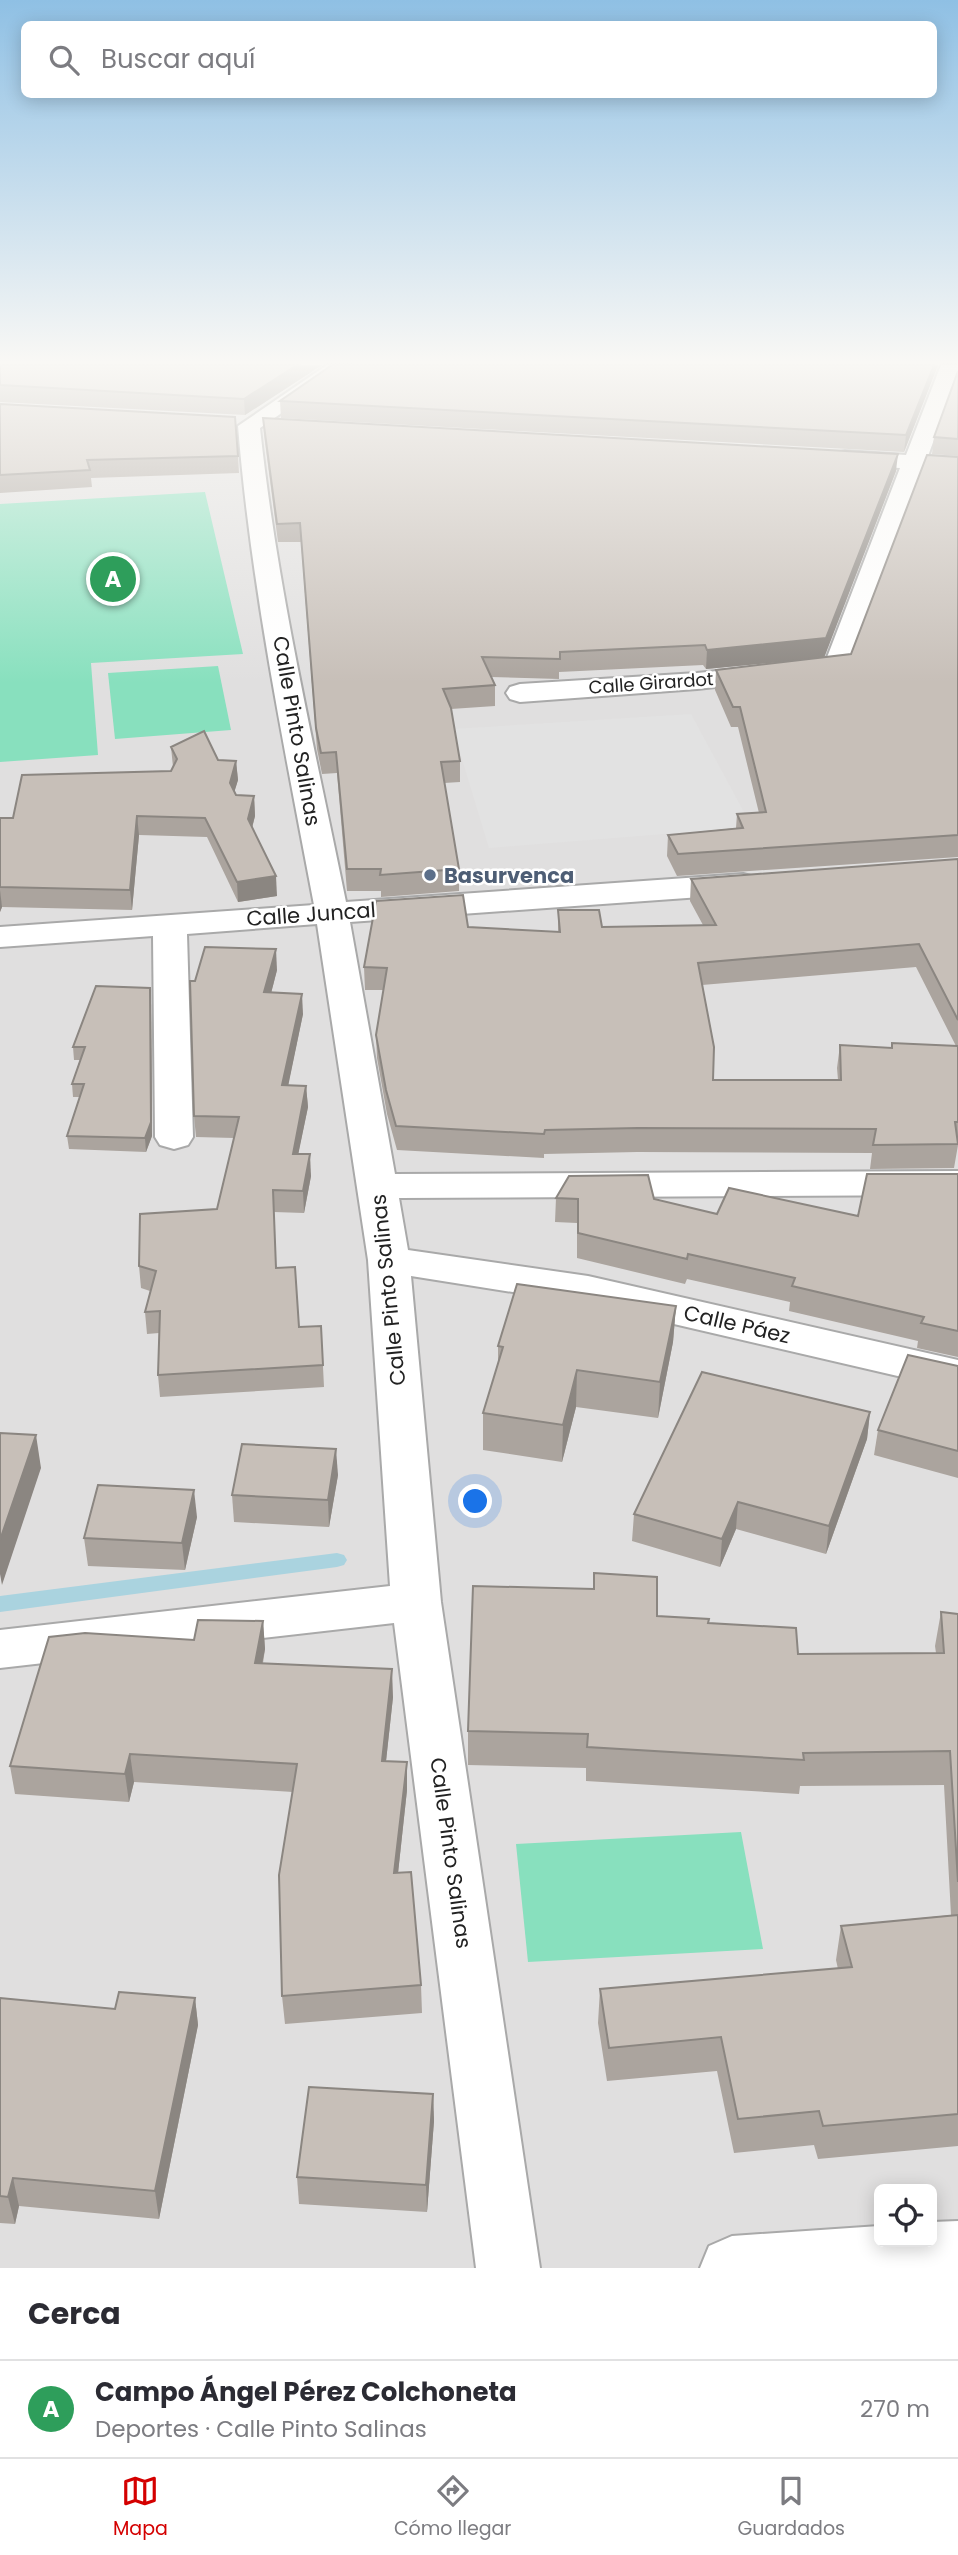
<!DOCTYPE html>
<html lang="es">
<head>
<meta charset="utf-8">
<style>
	body { margin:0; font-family:Poppins,sans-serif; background:#f2f2f3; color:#2b2b33 }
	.controls { position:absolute; right:21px; bottom:21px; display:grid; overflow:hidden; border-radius:10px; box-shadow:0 4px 18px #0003 }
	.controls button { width:63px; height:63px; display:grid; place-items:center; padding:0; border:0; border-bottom:2px solid #e1e1e2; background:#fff; color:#2b2b33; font:35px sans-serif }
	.you { position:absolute; left:476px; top:1502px; width:24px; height:24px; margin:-18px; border:5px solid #fff; border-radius:50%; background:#1a73e8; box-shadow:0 0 0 10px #1a73e833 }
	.badge { display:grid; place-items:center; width:46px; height:46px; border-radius:50%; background:#d40000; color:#fff; font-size:23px; font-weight:700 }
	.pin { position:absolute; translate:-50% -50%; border:4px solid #fff; box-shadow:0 2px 7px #0006 }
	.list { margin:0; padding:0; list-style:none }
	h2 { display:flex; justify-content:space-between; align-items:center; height:91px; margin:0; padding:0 28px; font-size:30px }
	h2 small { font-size:23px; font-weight:400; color:#7c7c81 }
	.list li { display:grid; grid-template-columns:46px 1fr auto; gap:21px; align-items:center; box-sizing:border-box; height:98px; padding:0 28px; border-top:2px solid #e1e1e2 }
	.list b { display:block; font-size:26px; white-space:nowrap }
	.list p { margin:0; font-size:23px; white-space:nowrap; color:#7c7c81 }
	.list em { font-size:23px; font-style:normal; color:#7c7c81 }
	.icon { flex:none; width:38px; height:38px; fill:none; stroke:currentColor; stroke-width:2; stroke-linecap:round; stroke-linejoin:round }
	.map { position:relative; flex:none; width:958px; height:2268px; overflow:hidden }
	.search { position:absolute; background:#fff; box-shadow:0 4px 18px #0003; left:21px; right:21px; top:21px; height:77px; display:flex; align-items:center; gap:18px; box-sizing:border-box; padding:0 24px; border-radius:10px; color:#7c7c81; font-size:26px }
	.sheet { height:189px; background:#fff }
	nav { display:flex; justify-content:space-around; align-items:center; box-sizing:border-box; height:98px; border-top:2px solid #e1e1e2; background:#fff; font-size:19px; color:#7c7c81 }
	nav a { display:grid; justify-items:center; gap:4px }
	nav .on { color:#d40000 }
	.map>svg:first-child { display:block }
	.residential { fill:#e0dfdf; fill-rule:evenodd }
	.pitch { fill:#88e0be }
	.parking { fill:#e2e2e2 }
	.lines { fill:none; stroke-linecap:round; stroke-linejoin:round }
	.stream { fill:#aad3df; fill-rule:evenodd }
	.minor-casing { stroke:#a9a9a9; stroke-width:4 }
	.minor { fill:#fff; fill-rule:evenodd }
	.wall { fill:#aba49e; fill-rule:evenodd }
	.shaded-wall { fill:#8b8681 }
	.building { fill:#c7bfb8; stroke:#8b8681; stroke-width:2 }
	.service-dot { fill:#5c6f8a; stroke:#fff; stroke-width:2.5 }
	.labels { text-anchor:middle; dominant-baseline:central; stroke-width:5; stroke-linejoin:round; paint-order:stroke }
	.far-street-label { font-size:18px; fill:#222; stroke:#fff }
	.street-label { font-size:21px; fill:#222; stroke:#fff }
	.service-label { font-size:21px; font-weight:bold; fill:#4e5e75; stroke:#fff; text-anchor:start }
</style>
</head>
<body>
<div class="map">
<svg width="958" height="2268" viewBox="0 0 958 2268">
	<rect width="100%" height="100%" fill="#f2efe9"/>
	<path class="residential" d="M0,365H958V2268H0ZM879,2189H932V2242H879Z"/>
	<g class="pitch">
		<polygon points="205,492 243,654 91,663 98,755 0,762 0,504"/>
		<polygon points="218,666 231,730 115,739 108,673"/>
		<polygon points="741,1832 763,1949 528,1962 516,1844"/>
	</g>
	<polygon class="parking" points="691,714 752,827 489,848 453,729"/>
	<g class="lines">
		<polygon class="stream" points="337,1553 344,1555 347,1560 344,1565 337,1567 0,1612 0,1596"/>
		<defs>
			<g id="minor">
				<path d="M327,365H351L260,428C277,588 314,745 346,902L743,874L755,877L759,884L755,891L743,894L350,922L395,1174L958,1171V1195L399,1198L408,1250L588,1276L958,1360V1390L588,1304L411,1276L441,1602L540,2268H476L394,1623L0,1668V1630L390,1586L368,1260L317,924L187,934L193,1137L188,1145L174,1149L160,1145L155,1137L153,936L0,947V927L314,905C284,746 251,587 238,426Z"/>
				<polygon points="941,365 958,365 958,374 928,456 958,458 958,472 923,470 847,673 697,689 520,702 510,699 506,693 510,687 520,684 697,673 826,660 900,468 845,465 837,463 834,458 837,453 845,451 906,455"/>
				<polygon points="958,2221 958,2268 700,2268 709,2246 732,2236 879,2226 879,2242 932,2242 932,2222"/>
			</g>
		</defs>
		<use href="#minor" class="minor-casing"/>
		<use href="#minor" class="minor"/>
	</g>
	<g class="wall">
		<polygon points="0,365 322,365 245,415 0,402"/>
		<polygon points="332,365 938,365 904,452 281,418 280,401"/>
		<polygon points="958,371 958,456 932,454 934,437"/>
		<polygon points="0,404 238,456 239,473 91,478 92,487 0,493"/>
		<polygon points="263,418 896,471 824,657 851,654 958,457 958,857 677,876 667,856 668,835 736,828 737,814 759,813 738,727 731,727 715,690 716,670 817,658 706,669 703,665 559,672 559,679 491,677 495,685 495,706 451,709 460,761 460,782 444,783 459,869 459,891 381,897 381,891 347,891 337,773 322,774 317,749 301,542 278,542 264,435"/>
		<polygon points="171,747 218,760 236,761 238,780 234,792 236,795 254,796 255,816 252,828 277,896 238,902 207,837 139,835 132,910 2,907 0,912 0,818 13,818 171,771 173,767"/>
		<path d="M958,859V1145L954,1168L870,1169L872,1153L637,1152L544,1154V1158L397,1150L387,1114L377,1058L376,1035L384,990H365L364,967L468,927L558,932V910L602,927L703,925L690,901L691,879ZM916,967L956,1046L892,1043L891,1048L840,1045L837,1068L838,1080H713L702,985Z"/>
		<polygon points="277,970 271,993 303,1014 288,1085 306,1086 308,1107 298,1154 311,1176 304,1213 274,1212 276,1268 299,1327 321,1326 324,1387 160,1397 158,1375 159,1333 147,1334 145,1312 150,1291 141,1288 139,1266 217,1209 234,1138 196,1137 194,1116 195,981"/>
		<polygon points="151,1000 152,1136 146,1152 69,1149 67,1136 80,1097 73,1097 72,1084 80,1060 74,1060 73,1047"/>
		<polygon points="958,1174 958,1357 917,1348 918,1341 789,1311 790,1302 687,1279 685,1284 577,1258 577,1223 555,1222 556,1198 654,1199 717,1214 858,1216"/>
		<polygon points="676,1306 673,1342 658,1418 576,1407 562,1462 483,1450 483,1413 498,1363 498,1346"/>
		<polygon points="958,1366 958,1478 874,1455 878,1430"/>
		<polygon points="870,1412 867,1439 826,1554 736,1529 720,1567 632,1541 634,1514"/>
		<polygon points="338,1475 329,1527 234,1522 232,1495"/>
		<polygon points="197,1517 185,1570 88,1566 84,1538"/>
		<polygon points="941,1612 958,1614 958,2146 818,2159 814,2145 734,2153 717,2071 607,2081 598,2023 600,1989 838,1969 836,1960 841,1926 951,1915 944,1785 800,1786 799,1794 586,1781 586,1768 468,1765 468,1731 657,1616 708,1623 798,1654 936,1653 935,1646"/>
		<polygon points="263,1621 265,1649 263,1663 393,1697 386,1761 407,1790 398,1873 421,1985 422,2013 285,2024 282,1996 293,1792 134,1782 129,1802 15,1794 10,1766 194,1640"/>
		<polygon points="0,1998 115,2009 195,1998 198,2025 159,2219 19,2206 15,2224 0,2223"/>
		<polygon points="433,2094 434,2121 427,2212 299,2204 297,2177"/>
	</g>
	<g class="shaded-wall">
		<polygon points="297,365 322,365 245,415 244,399"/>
		<polygon points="934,365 938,365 904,452 906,435"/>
		<polygon points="898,454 896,471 824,658 706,669 707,650"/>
		<polygon points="236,761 238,780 231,803 230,783"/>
		<polygon points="254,796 255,816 249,839 248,819"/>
		<polygon points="137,816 139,835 132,910 130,890"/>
		<polygon points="276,876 277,896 238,902 237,882"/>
		<polygon points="0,890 2,907 0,912"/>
		<polygon points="276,949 277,970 266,1013 264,992"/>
		<polygon points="150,988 151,1000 152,1136 146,1152 145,1138"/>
		<polygon points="302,994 303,1014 284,1106 282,1085"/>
		<polygon points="306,1086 308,1107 294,1175 293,1154"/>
		<polygon points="310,1154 311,1176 304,1213 303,1191"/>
		<polygon points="676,1306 673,1342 658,1418 660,1382"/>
		<polygon points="577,1370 576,1407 562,1462 563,1425"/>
		<polygon points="870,1412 867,1439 826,1554 829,1526"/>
		<polygon points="36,1435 41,1468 2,1585 0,1574 0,1540"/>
		<polygon points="336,1449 338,1475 329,1527 328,1500"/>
		<polygon points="194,1490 197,1517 185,1570 182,1543"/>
		<polygon points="738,1502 736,1529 720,1567 722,1539"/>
		<polygon points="263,1621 265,1649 257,1690 255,1663"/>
		<polygon points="392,1669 393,1697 383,1789 382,1761"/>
		<polygon points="130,1754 134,1782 129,1802 125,1774"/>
		<polygon points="407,1762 407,1790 395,1901 394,1873"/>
		<polygon points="195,1998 198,2025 159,2219 155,2191"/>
		<polygon points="433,2094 434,2121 427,2212 426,2185"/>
		<polygon points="13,2178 19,2206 15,2224 8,2197"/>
	</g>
	<g class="building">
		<polygon points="0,365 297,365 244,399 0,385"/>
		<polygon points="332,365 934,365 906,435 280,401"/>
		<polygon points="958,371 958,439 934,437"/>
		<polygon points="0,404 235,417 238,456 87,460 90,470 0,475"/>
		<polygon points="263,418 898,454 826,638 707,650 705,645 560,652 560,659 482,657 495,685 443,689 451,708 460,761 441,762 459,869 380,875 381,869 347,869 336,752 321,753 316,728 300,523 277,524"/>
		<polygon points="927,455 958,457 958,835 678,854 668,835 743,828 737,814 766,812 740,707 733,707 716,670 851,654"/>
		<polygon points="204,731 218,760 236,761 230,783 236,795 254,796 248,819 276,876 237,882 205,818 137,816 130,890 0,887 0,818 13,818 22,775 171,771 177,759 171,747"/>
		<polygon points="958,859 958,1020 919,944 698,963 714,1047 713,1080 841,1080 840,1045 892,1048 892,1043 958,1046 958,1122 955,1122 958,1144 873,1145 876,1129 638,1128 545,1130 544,1134 396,1126 386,1090 376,1035 387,968 364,967 376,901 463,895 468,927 560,932 558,910 599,910 602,927 716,925 691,879"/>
		<polygon points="205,947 276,949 264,992 302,994 282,1085 306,1086 293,1154 310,1154 303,1191 273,1190 276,1268 295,1267 299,1327 321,1326 323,1365 158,1375 160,1311 145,1312 156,1271 139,1266 140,1214 217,1209 239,1117 194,1116 190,981 195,981"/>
		<polygon points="96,986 150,988 151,1122 145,1138 67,1136 84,1084 72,1084 85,1047 73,1047"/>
		<polygon points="867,1174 958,1174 958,1331 921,1323 924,1317 792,1286 795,1278 688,1254 687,1259 578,1233 578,1199 556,1198 569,1176 648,1175 654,1199 717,1214 729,1188 858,1216"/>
		<polygon points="517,1284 676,1306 660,1382 577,1370 563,1425 483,1413 503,1347 498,1346"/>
		<polygon points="908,1355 958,1366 958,1451 878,1430"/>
		<polygon points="702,1372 870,1412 829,1526 738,1502 722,1539 634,1514"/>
		<polygon points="0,1433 36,1435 0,1540"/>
		<polygon points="242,1444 336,1449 328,1500 232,1495"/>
		<polygon points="98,1485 194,1490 182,1543 84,1538"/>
		<polygon points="594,1573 657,1577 657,1616 709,1619 708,1623 796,1628 798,1654 944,1653 941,1612 958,1614 958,1882 950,1751 803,1753 804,1760 587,1747 588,1734 468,1731 473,1586 594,1589"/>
		<polygon points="198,1620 263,1621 255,1663 392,1669 382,1761 407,1762 394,1873 411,1872 421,1985 282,1996 279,1875 297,1764 130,1754 125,1774 10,1766 49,1637 85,1633 194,1640"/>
		<polygon points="958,1915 958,2114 823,2126 819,2111 738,2119 721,2037 609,2048 600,1989 852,1967 841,1926"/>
		<polygon points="119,1992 195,1998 155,2191 13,2178 8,2197 0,2196 0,1998 115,2009"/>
		<polygon points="309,2087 433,2094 426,2185 297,2177"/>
	</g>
	<linearGradient id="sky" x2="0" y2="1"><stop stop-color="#8fc0e4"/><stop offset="0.53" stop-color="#f9f8f5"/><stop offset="1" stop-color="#f9f8f5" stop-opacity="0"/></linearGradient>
	<rect width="958" height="683" fill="url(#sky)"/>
	<circle class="service-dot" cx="430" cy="875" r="7"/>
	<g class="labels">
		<g class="far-street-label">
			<text transform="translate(651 683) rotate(-4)">Calle Girardot</text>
		</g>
		<g class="street-label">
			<text transform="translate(297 731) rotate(80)">Calle Pinto Salinas</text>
			<text transform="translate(311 914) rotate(-4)">Calle Juncal</text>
			<text transform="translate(388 1290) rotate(-96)">Calle Pinto Salinas</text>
			<text transform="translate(737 1324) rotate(13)">Calle Páez</text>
			<text transform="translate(451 1853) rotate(82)">Calle Pinto Salinas</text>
		</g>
		<g class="service-label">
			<text x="444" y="875">Basurvenca</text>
		</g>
	</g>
</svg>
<div class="controls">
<button><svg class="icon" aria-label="locate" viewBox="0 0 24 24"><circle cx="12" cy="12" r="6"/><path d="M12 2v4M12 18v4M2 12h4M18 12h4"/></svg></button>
</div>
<div class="you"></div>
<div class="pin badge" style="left:113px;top:579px;background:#2e9e5b">A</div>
<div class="search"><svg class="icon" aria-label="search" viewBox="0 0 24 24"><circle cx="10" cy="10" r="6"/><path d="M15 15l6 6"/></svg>Buscar aquí</div>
</div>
<section class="sheet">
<h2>Cerca<small></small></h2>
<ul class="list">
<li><span class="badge" style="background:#2e9e5b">A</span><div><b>Campo Ángel Pérez Colchoneta</b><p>Deportes · Calle Pinto Salinas</p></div><em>270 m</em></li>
</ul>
</section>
<nav>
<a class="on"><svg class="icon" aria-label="map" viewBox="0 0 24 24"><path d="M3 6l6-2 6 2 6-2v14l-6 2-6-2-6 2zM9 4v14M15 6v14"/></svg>Mapa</a>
<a><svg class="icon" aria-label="directions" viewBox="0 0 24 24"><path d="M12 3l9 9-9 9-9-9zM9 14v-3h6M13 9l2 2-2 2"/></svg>Cómo llegar</a>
<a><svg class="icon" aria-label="saved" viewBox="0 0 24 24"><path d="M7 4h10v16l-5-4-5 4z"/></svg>Guardados</a>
</nav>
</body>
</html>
